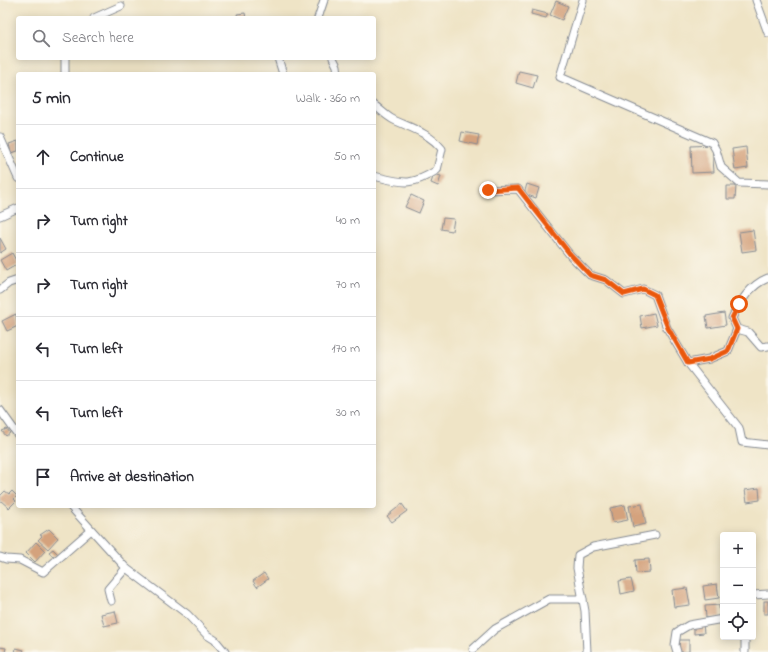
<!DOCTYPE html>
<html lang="en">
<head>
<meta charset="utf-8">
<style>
	body { margin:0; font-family:"Indie Flower",sans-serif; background:#f7f7f7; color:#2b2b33 }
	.controls { position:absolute; right:12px; bottom:12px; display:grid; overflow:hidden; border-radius:4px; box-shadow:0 2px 10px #0003 }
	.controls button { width:36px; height:36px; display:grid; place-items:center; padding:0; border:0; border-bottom:1px solid #e1e1e2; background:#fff; color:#2b2b33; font:20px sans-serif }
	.stop { position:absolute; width:12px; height:12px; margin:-9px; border:3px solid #ea580c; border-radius:50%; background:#fff }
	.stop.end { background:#ea580c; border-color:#fff; box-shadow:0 1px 4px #0008 }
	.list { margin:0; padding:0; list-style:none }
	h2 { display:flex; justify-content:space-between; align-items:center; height:52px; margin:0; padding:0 16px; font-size:17px }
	h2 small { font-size:13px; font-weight:400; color:#7c7c81 }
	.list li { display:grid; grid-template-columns:26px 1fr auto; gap:12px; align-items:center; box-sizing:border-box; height:64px; padding:0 16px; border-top:1px solid #e1e1e2 }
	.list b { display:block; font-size:15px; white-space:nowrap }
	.list em { font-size:13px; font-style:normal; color:#7c7c81 }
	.icon { flex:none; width:22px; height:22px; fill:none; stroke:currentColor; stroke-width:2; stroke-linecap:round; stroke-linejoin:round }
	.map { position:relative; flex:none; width:768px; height:652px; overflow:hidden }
	.search { position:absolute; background:#fff; box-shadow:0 2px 10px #0003; left:16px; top:16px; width:360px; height:44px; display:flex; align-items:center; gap:10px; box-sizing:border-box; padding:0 14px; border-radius:4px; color:#7c7c81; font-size:15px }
	.panel { position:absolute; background:#fff; box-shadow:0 2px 10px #0003; left:16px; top:72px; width:360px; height:436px; border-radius:4px }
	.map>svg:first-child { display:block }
	.building { fill:#d4a27d }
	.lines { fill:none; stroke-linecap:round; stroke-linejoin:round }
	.minor-casing { stroke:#858a92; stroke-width:9 }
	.minor { stroke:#fff; stroke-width:7 }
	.route { stroke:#ea580c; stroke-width:5 }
</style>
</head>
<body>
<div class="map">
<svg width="768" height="652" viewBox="0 0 768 652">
	<rect width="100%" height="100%" fill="#fbf7ec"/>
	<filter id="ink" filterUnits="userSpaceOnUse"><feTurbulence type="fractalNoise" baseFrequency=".025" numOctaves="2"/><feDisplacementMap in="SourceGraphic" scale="8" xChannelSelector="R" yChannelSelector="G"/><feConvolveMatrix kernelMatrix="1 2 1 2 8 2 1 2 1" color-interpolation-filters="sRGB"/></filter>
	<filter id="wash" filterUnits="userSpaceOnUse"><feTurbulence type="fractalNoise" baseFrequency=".012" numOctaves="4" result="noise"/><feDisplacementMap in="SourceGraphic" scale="16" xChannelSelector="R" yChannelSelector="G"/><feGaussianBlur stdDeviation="0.9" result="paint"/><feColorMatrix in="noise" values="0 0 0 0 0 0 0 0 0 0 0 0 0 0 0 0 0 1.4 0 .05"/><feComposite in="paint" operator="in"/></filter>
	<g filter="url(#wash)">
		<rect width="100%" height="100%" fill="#efe4c6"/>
		<g id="blocks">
			<g class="building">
				<polygon points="556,1 568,6 562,20 550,15"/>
				<polygon points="532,10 548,14 546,18 531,14"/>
				<polygon points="245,13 246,18 238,18 237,14"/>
				<polygon points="519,71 537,75 533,88 516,83"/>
				<polygon points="462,132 479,135 477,145 460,141"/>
				<polygon points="18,141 18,151 11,153 9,144"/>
				<polygon points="712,145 714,172 692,173 691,146"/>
				<polygon points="746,147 748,168 735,170 732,149"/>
				<polygon points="434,174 441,176 438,186 431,183"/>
				<polygon points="527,184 539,188 536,198 524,194"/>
				<polygon points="727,186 736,186 735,199 727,199"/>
				<polygon points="411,195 424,201 419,213 405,207"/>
				<polygon points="443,218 454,219 452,231 441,229"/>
				<polygon points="753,230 756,250 742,252 739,232"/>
				<polygon points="0,238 6,249 0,253"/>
				<polygon points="12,253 18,264 6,271 0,260"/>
				<polygon points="654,313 657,325 642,328 640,316"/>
				<polygon points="724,313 726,325 708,328 706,316"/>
				<polygon points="16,314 18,326 7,331 2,321"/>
				<polygon points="7,429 10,433 6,436 2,431"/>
				<polygon points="759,488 760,500 747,502 745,490"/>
				<polygon points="5,491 9,494 12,491 17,496 14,499 16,501 9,508 0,500 0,496"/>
				<polygon points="402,504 407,511 392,522 387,516"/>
				<polygon points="642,504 646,524 633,527 629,506"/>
				<polygon points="625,505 628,520 613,523 610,508"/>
				<polygon points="49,529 58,538 48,549 38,540 42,536 40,535"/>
				<polygon points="36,542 45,551 35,562 26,553"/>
				<polygon points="53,549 58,554 53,557 49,552"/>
				<polygon points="649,559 650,572 636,573 635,560"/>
				<polygon points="264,573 268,579 257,587 253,581"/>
				<polygon points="631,579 634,591 621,594 619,581"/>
				<polygon points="717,584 719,598 705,600 703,586"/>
				<polygon points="687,588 690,605 674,607 672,590"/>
				<rect x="764" y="601" width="4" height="13"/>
				<polygon points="719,605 720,617 706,618 705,606"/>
				<polygon points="115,611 118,623 104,626 101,614"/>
				<polygon points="703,624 704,633 694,634 694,625"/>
				<rect x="679" y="640" width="10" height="12"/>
				<polygon points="0,647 6,648 5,652 0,652"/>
				<polygon points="16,648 24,650 23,652 15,652"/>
			</g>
		</g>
	</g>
	<g filter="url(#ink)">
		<use href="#blocks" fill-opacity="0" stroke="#858a92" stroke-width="1"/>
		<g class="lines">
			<defs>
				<g id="minor">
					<polyline points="583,0 560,77 712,143 716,150 721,167 739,183 768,184"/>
					<polyline points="756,0 768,33"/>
					<polyline points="94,18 121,6"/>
					<polyline points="318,18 324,0"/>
					<polyline points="65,58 65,74"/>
					<polyline points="278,58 283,74"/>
					<polyline points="333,58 337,66 338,74"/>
					<path d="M374,105C381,110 386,116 394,120C411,128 429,133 442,149L437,170C410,187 403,183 374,176"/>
					<polyline points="0,137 18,178"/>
					<polyline points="488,190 518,189 570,255 590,275 606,280 624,294 643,289 655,295 667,328 688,363 739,428 742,442 768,445"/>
					<polyline points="0,216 18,208"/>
					<path d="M768,278C750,285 740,302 732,318L737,329L748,332L761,347L768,346"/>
					<polyline points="0,290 9,283 18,280"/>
					<polyline points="688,363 709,359 728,351 737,329"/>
					<polyline points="0,410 18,435"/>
					<polyline points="70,506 126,568 187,614 207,635 215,640 225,652"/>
					<polyline points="0,557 6,559 20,560 43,572 91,530"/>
					<polyline points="753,595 768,594"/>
					<polyline points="111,601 108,589 126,568"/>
					<polyline points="744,637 745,639 745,652"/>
					<polyline points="473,649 495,629 549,599 583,599"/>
					<polyline points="587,652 585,611 577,568 578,555 593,547 655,535"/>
					<polyline points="677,652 675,645 677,632 689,625 723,619"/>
				</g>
			</defs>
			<use href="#minor" class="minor-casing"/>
			<use href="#minor" class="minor"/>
		</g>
	</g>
	<g class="lines" filter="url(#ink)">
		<polyline class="route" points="488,190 518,188 570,254 590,275 606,280 624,294 643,289 655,295 668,328 688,363 710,359 728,351 737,329 732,318 739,304"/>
	</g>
</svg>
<div class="controls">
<button>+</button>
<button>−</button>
<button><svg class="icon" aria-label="locate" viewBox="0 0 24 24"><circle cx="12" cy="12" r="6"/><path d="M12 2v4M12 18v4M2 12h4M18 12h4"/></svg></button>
</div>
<div class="stop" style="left:739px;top:304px"></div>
<div class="stop end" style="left:488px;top:190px"></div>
<div class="search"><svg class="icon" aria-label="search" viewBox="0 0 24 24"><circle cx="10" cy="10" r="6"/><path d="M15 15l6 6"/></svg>Search here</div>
<section class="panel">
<h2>5 min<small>Walk · 360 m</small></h2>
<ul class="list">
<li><svg class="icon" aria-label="ahead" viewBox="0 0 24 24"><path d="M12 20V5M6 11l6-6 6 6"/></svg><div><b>Continue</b></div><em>50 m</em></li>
<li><svg class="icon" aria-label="right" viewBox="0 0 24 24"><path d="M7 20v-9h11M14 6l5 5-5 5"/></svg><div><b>Turn right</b></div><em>40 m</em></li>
<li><svg class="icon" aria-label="right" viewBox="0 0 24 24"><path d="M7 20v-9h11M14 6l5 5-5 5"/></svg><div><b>Turn right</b></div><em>70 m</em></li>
<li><svg class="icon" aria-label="left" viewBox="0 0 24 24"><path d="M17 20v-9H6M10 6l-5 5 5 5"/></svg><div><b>Turn left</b></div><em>170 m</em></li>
<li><svg class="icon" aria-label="left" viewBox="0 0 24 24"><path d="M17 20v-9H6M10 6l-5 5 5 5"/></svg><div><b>Turn left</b></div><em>30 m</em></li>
<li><svg class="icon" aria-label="arrive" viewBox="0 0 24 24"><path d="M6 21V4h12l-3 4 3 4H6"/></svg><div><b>Arrive at destination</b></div></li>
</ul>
</section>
</div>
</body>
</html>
